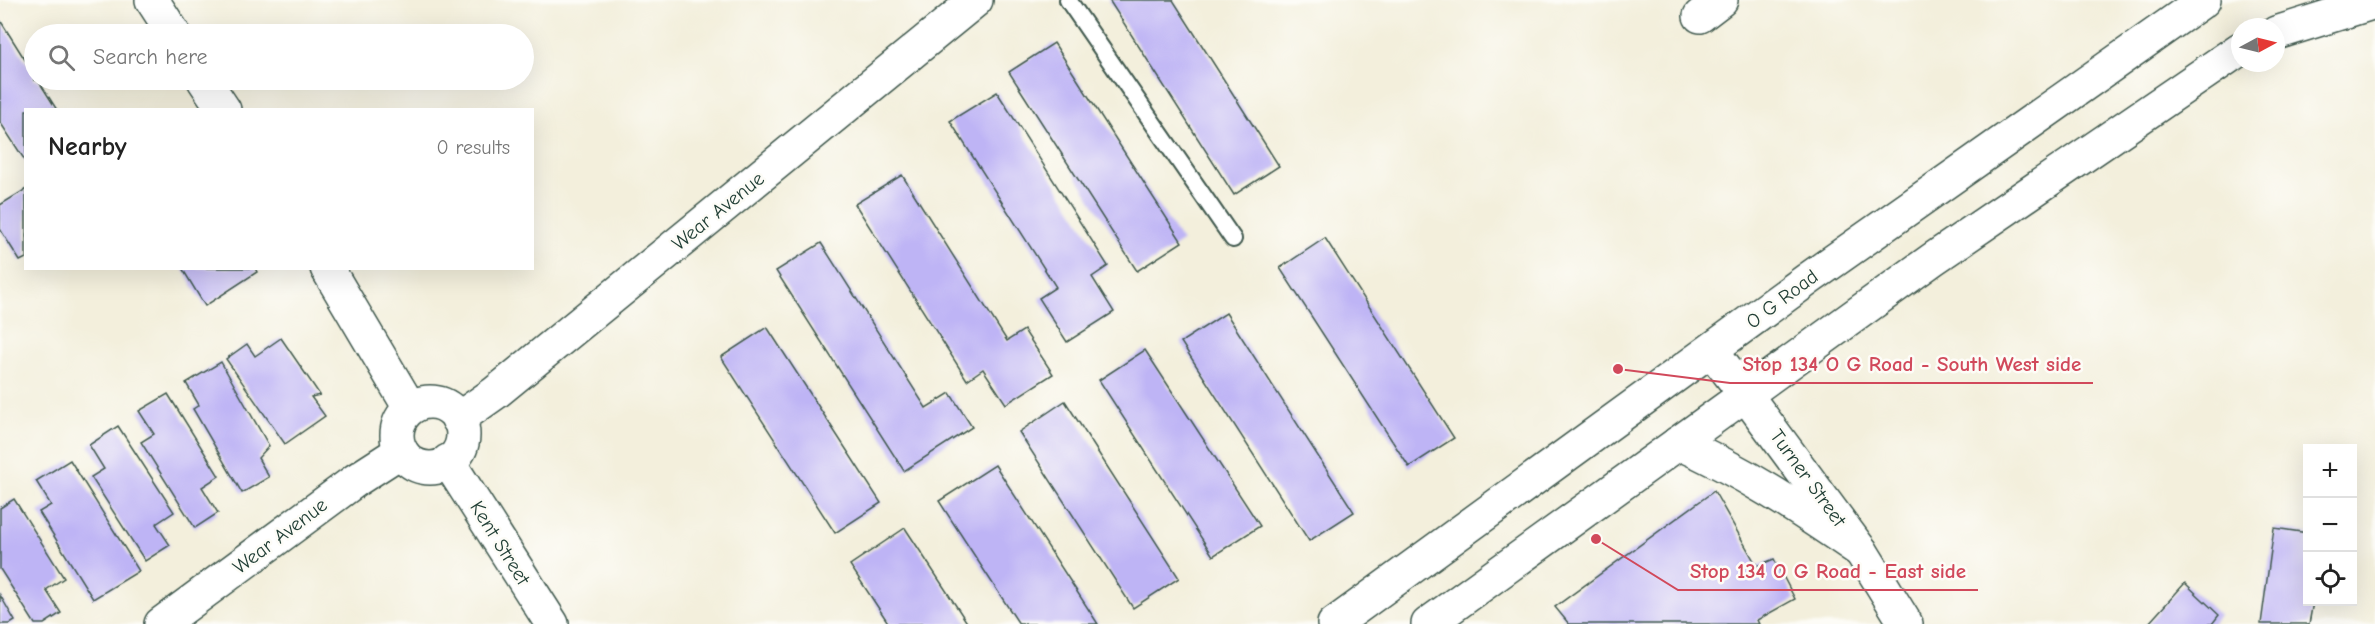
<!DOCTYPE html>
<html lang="en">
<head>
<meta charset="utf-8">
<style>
	body { margin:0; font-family:"Comic Neue",sans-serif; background:#f2f2f2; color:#222 }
	.controls { position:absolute; right:18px; bottom:18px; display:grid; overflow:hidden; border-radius:0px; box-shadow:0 6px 24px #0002 }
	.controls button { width:54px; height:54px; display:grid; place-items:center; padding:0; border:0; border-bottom:2px solid #e0e0e0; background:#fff; color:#222; font:30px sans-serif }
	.compass { position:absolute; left:2231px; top:18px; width:54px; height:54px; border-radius:50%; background:#fff; box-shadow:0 6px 24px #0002; rotate:83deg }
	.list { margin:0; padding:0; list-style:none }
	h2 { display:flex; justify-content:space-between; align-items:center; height:78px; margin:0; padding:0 24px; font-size:26px }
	h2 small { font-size:20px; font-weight:400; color:#767676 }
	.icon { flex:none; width:33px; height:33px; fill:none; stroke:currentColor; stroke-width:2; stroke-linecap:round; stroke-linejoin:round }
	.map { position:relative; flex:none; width:2375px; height:624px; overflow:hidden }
	.search { position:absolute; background:#fff; box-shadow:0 6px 24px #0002; left:24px; top:24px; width:510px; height:66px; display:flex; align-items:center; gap:15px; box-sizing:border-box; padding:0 21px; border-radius:33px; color:#767676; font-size:22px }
	.panel { position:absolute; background:#fff; box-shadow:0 6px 24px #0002; left:24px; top:108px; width:510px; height:162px; border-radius:0px }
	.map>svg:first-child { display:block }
	.building { fill:#beb4f5 }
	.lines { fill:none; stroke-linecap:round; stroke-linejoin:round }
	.lane-casing { stroke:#3f584d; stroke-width:20 }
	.street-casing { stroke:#3f584d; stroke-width:36 }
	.secondary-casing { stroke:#3f584d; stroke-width:36 }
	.lane { stroke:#fff; stroke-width:16 }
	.street { stroke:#fff; stroke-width:33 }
	.secondary { stroke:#fff; stroke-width:33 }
	.labels { text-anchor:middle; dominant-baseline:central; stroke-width:5; stroke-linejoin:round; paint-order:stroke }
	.street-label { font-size:20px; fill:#1f3d34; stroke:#fdfcf7 }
	.leader { fill:none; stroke:#d1495b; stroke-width:2 }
	.callout-dot { fill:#d1495b; stroke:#fdfcf7; stroke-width:2 }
	.callout-label { font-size:21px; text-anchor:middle; font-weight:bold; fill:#d1495b; stroke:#fdfcf7; stroke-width:5; stroke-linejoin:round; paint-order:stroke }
</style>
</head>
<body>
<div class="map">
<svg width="2375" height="624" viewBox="0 0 2375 624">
	<rect width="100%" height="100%" fill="#fdfcf7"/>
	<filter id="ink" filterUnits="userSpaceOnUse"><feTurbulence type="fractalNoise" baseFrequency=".0167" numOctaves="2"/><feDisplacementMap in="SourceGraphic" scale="12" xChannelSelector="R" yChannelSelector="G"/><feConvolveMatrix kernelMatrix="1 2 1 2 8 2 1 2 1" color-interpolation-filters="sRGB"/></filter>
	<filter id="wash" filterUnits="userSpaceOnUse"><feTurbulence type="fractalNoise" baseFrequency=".008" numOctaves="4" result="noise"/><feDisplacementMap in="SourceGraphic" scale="24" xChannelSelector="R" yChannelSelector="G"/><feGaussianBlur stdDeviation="1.35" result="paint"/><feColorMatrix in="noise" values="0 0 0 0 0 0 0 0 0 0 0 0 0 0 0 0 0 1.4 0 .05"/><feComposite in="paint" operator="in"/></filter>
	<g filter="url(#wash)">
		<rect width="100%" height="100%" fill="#f3efdc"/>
		<g id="blocks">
			<g class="building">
				<polygon points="1109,0 1173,0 1279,166 1234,195"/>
				<polygon points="0,20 34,74 34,80 38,80 57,110 26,110 26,162 0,122"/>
				<polygon points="1054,43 1182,242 1137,271 1009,72"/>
				<polygon points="997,92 1108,266 1092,277 1114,312 1067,342 1039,298 1056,287 950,121"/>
				<polygon points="902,175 1007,341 1024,330 1053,374 1006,404 983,369 967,380 855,204"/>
				<polygon points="26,189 26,258 20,261 0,229 0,205"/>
				<polygon points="1325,238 1454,438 1409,467 1280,268"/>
				<polygon points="821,243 926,408 950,393 972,427 904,471 776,271"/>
				<polygon points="182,268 255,268 257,272 205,306"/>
				<polygon points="1226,313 1354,512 1309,541 1181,342"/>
				<polygon points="767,327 881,503 835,533 721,357"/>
				<polygon points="281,338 320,395 311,397 325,416 285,444 226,359 247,344 255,356"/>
				<polygon points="1145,350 1260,526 1213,556 1099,380"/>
				<polygon points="221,362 269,446 258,458 269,477 242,493 193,409 199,405 186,383"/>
				<polygon points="168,394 219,476 202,487 218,513 195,528 141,442 154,434 139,411"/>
				<polygon points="1065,401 1179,578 1133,608 1019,432"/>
				<polygon points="118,426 174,512 156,524 170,545 145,561 91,477 104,469 89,445"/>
				<polygon points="70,460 139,571 93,599 39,512 51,505 36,481"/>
				<polygon points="995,465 1098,624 1019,624 939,501"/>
				<polygon points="1714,491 1757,566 1774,559 1795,599 1757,620 1759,624 1569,624 1555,607"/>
				<polygon points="14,499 64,578 46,590 61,613 44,624 35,624 0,569 0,508"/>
				<polygon points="905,528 968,624 889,624 850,565"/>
				<polygon points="2274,528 2308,533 2308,602 2313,602 2309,624 2261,624"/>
				<polygon points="2185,583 2219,615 2212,624 2148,624"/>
				<polygon points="0,595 15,621 10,624 0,624"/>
			</g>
		</g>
	</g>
	<g filter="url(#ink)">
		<use href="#blocks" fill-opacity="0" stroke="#3f584d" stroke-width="1.5"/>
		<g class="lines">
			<defs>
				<polyline id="lane" points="1068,0 1233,239"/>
				<g id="street">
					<polyline points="152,0 174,34"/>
					<polyline points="1700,16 1721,0"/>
					<polyline points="204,80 224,110"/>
					<polyline points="327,268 410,408"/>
					<polyline points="1745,394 1861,551 1906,624"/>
					<circle cx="430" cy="435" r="33"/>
					<polyline points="458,419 495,393 976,0"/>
					<polyline points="448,461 552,624"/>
					<polyline points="161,624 356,480 401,451"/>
				</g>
				<g id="secondary">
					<polyline points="2276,33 2375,2"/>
					<polyline points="1712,351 1745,394"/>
					<path d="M1678,443C1744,471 1802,511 1861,551"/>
					<polyline points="1334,624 1811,277 2204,0"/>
					<polyline points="1428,624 1933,259 2240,49"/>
				</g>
			</defs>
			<use href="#lane" class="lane-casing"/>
			<use href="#street" class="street-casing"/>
			<use href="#secondary" class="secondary-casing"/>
			<use href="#lane" class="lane"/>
			<use href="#street" class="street"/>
			<use href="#secondary" class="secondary"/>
		</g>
	</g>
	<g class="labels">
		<g class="street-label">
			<text transform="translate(718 211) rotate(-39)">Wear Avenue</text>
			<text transform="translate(1782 299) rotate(-37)">O G Road</text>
			<text transform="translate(1808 478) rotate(54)">Turner Street</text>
			<text transform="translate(280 536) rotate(-37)">Wear Avenue</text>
			<text transform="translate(500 543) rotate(58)">Kent Street</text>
		</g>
	</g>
	<path class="leader" d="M1618 369L1730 383H2093M1596 539L1678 590H1978"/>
	<g class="callout-dot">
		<circle cx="1618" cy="369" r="6"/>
		<circle cx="1596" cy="539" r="6"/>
	</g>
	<g class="callout-label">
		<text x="1912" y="371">Stop 134 O G Road - South West side</text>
		<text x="1828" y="578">Stop 134 O G Road - East side</text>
	</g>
</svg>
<div class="controls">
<button>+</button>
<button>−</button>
<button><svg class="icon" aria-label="locate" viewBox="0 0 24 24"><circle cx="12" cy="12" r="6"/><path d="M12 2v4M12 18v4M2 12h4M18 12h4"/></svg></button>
</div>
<svg class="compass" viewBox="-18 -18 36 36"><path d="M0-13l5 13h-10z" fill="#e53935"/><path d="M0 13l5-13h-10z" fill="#767676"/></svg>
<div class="search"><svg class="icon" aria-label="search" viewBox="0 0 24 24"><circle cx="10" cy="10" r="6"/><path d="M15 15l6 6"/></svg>Search here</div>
<section class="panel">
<h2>Nearby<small>0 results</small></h2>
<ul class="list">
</ul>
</section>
</div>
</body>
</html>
